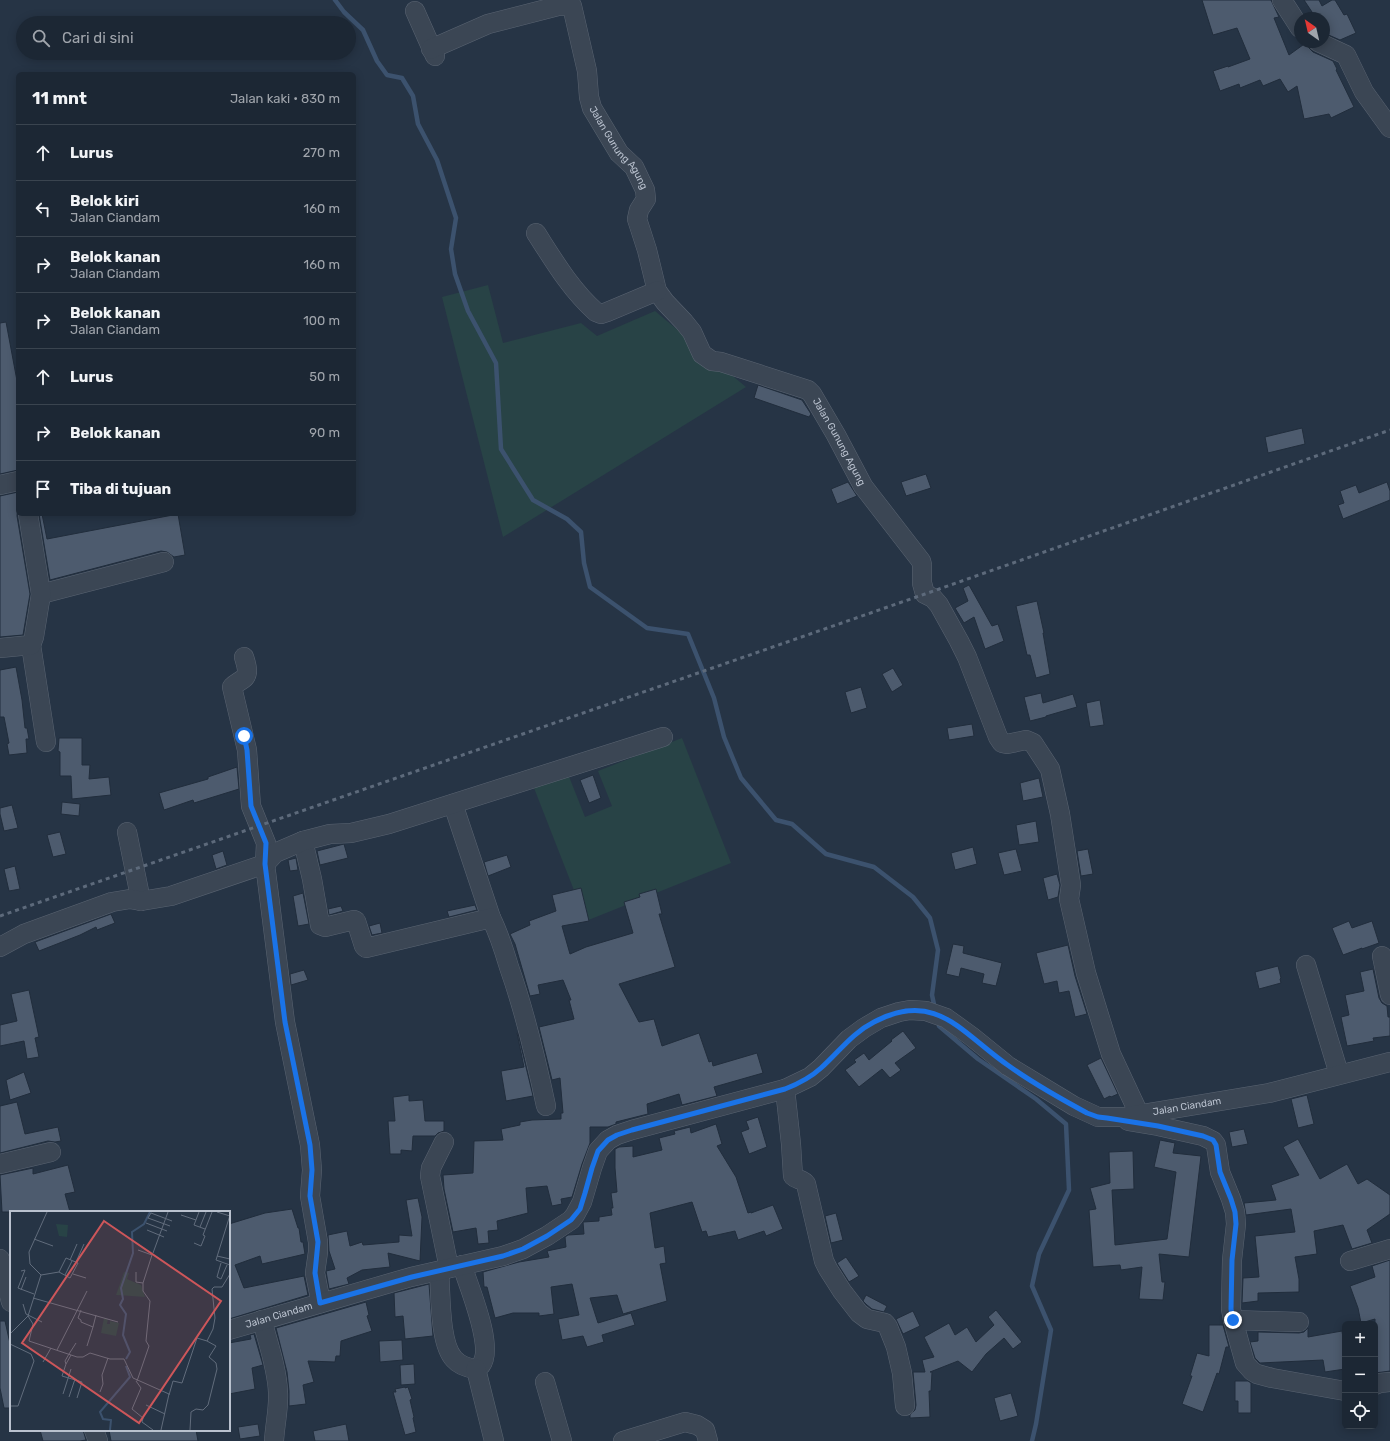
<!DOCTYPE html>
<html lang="id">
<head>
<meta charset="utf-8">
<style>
	body { margin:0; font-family:Rubik,sans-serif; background:#293340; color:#f1f3f6 }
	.controls { position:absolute; right:12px; bottom:12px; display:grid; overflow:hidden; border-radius:6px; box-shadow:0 2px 10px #0003 }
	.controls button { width:36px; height:36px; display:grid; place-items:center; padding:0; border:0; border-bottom:1px solid #3a444f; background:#1c2734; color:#f1f3f6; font:20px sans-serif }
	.compass { position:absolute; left:1294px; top:12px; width:36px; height:36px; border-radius:50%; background:#1c2734; box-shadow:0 2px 10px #0003; rotate:326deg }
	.stop { position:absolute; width:12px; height:12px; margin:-9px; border:3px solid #1a73e8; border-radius:50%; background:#fff }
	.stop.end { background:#1a73e8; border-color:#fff; box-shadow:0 1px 4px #0008 }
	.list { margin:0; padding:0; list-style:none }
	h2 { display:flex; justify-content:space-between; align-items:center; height:52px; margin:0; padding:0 16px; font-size:17px }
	h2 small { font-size:13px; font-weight:400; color:#a0a5ac }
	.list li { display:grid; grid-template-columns:26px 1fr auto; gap:12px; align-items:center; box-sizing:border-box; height:56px; padding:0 16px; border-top:1px solid #3a444f }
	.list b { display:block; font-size:15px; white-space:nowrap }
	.list p { margin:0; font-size:13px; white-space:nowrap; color:#a0a5ac }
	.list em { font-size:13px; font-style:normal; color:#a0a5ac }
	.icon { flex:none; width:22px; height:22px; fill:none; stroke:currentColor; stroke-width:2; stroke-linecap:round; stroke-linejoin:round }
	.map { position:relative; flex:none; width:1390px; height:1441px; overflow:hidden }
	.search { position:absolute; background:#1c2734; box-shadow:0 2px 10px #0003; left:16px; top:16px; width:340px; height:44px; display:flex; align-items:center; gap:10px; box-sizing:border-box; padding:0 14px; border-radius:22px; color:#a0a5ac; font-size:15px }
	.panel { position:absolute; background:#1c2734; box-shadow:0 2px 10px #0003; left:16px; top:72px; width:340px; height:444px; border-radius:6px }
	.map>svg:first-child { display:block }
	.green { fill:#284346 }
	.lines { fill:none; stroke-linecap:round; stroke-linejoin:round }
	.stream { stroke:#3c526e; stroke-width:4.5 }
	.building { fill:#4d5b6e; stroke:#212d3c }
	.minor-casing { stroke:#5a6472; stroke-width:20 }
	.minor { stroke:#3b4654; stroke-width:19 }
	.rail { stroke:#5d6a7b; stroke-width:3; stroke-dasharray:4 4; stroke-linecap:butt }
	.route { stroke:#1a73e8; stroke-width:5 }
	.labels { text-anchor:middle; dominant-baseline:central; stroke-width:3; stroke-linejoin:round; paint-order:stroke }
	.street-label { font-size:10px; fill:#b9c1ce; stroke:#1f2b3a }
	.inset-river { fill:none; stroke:#3c526e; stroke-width:2 }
	.inset-road { fill:none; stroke:#616c7c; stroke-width:1 }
	.view { fill:#cd565a; fill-opacity:0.15; stroke:#cd565a; stroke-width:2 }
	.inset-edge { fill:none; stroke:#b9c1ce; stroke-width:2 }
</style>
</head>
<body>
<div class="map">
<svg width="1390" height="1441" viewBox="0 0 1390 1441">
	<rect width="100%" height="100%" fill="#263445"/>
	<g class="green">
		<polygon points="488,285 503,343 581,323 597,336 655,311 746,387 503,537 442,297"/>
		<polygon points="682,738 731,863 586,921 534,788 568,774 585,817 612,806 598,771"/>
	</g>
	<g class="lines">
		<g class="stream">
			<polyline points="335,0 344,12 363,30 377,61 387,75 402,78 413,96 418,124 437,160 456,218 451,249 455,274 468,311 496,363 501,449 533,500 567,519 581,532 584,563 590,587 647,628 688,634 714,698 724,737 741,778 776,820 792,824 826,854 874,867 913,897 930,918 938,950 932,995 935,1009"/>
			<polyline points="938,1020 939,1026 978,1059 1036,1099 1066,1124 1069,1190 1039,1254 1032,1286 1051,1330 1036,1424 1032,1441"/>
		</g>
	</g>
	<g class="building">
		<polygon points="1202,0 1271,0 1279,17 1274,18 1289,55 1307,42 1309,48 1313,52 1333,61 1337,69 1336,70 1354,107 1331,118 1329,114 1304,119 1297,86 1288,92 1280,79 1263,86 1260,80 1240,88 1239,84 1220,91 1213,71 1228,66 1228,67 1250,59 1237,28 1213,35"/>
		<polygon points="1304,0 1319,0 1322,6 1332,0 1335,0 1344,15 1347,14 1356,33 1340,40 1324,33 1324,18 1307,18 1305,16 1312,12"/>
		<polygon points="6,322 18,386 18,470 0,474 0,323"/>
		<polygon points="758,385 802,400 811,414 809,417 754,398"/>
		<polygon points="1302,428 1305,444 1268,453 1265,437"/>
		<polygon points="926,474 931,488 906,496 901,482"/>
		<polygon points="848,482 857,496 837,504 831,489"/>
		<polygon points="1387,482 1390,491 1390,500 1343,519 1338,505 1344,503 1340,491 1356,485 1359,493"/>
		<polygon points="18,492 17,516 30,594 23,635 0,637 0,496"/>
		<polygon points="39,514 42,514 47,539 178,514 185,555 174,557 167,552 161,551 50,580"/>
		<polygon points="969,585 992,626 998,624 1004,641 985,649 974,617 964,623 955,608 968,601 963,588"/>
		<polygon points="1037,601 1044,633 1043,633 1050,674 1036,678 1030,655 1027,655 1016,606"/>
		<polygon points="16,667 22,700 25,728 27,728 29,739 26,739 27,753 9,755 7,744 9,743 4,717 0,717 0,670"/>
		<polygon points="893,668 903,685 892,692 882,674"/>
		<polygon points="861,687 867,708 851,713 845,692"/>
		<polygon points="1041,693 1043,703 1073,694 1077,707 1046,716 1046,717 1030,721 1024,697"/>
		<polygon points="1100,700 1104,725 1090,727 1086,703"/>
		<polygon points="972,724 974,736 949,740 947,728"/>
		<polygon points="59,738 82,738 82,765 90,765 89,779 109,777 111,795 72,799 71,776 60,776 60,752 58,751"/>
		<polygon points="237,767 239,789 194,803 193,800 164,810 159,793 208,779 208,777"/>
		<polygon points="593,775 601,798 589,803 580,780"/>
		<polygon points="1039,778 1043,797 1023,801 1020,783"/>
		<polygon points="62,802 80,804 79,816 61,814"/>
		<polygon points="12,805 18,828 4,831 0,814 0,808"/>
		<polygon points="1036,821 1039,842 1019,845 1016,825"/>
		<polygon points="60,832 66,854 53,857 47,835"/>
		<polygon points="344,844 348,858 320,865 317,851"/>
		<polygon points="973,847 977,864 955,870 951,853"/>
		<polygon points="1016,849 1022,871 1004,875 998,853"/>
		<polygon points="1088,849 1093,874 1081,876 1077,851"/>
		<polygon points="223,851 227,865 216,869 212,855"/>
		<polygon points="507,855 511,867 488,876 484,862"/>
		<polygon points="296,858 298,870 290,871 288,860"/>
		<polygon points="15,866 20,889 9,891 4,869"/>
		<polygon points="1057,874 1060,885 1058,897 1048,900 1043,878"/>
		<polygon points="581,888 589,921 562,926 570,954 586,947 633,933 624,902 640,897 639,894 656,889 662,914 659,914 675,967 619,984 639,1022 654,1019 662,1046 699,1033 709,1062 712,1061 713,1066 757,1053 763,1073 714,1087 717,1096 682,1105 679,1094 647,1104 648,1114 616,1122 616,1124 608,1127 590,1127 590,1143 582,1164 572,1197 561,1199 562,1204 552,1206 547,1186 526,1188 528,1213 497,1221 498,1230 488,1231 489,1243 478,1244 476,1228 453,1232 444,1189 443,1175 473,1173 474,1141 503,1140 501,1129 520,1125 520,1122 532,1120 561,1119 561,1113 563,1113 560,1078 552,1080 539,1027 574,1019 569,1000 571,1000 563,980 538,985 540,994 530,996 515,944 510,934 530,925 529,921 556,911 552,895"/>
		<polygon points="303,893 309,924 298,926 293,896"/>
		<polygon points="475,905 477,910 449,917 447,911"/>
		<polygon points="341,906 343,911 329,915 328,909"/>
		<polygon points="111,914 115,923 97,930 96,927 80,935 39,951 35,942"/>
		<polygon points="1349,921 1352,928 1372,921 1379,943 1362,949 1362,948 1343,955 1332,928"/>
		<polygon points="380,923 382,933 372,935 369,926"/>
		<polygon points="953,944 964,946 963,953 1002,963 996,986 982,983 984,974 961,968 959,977 946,974"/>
		<polygon points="1068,945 1075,976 1087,1014 1075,1017 1069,991 1059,993 1057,981 1044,984 1036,953"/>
		<polygon points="1278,966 1281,978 1280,979 1281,983 1259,989 1255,972"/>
		<polygon points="1373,969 1379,998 1382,1003 1387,1006 1388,1017 1390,1017 1390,1036 1373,1038 1374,1041 1347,1046 1341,1017 1349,1015 1345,995 1364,991 1360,972"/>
		<polygon points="304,970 308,980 291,985 290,974"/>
		<polygon points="29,990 39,1037 35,1038 39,1057 27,1059 24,1041 0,1046 0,1025 17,1021 11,994"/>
		<polygon points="903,1031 916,1048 895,1063 901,1070 890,1078 882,1069 859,1087 845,1070 856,1062 854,1060 864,1053 869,1060 892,1041 891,1040"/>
		<polygon points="517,1033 518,1033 519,1038 533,1096 506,1101 501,1071 524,1067"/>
		<polygon points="1101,1058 1118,1094 1111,1097 1110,1096 1104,1099 1087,1065"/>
		<polygon points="24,1072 31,1093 10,1100 6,1080"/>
		<polygon points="409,1095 409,1101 423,1100 425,1121 444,1121 444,1131 438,1133 435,1136 413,1136 412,1151 401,1150 401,1154 390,1154 388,1121 395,1121 393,1097"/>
		<polygon points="1307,1095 1314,1124 1298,1128 1291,1099"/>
		<polygon points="17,1102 25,1134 58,1127 61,1141 55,1142 48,1141 0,1153 0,1106"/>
		<polygon points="758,1117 767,1147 749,1154 741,1132 749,1129 746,1121"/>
		<polygon points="716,1124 722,1144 717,1146 736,1177 748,1213 751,1212 751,1213 773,1205 783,1229 766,1236 764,1231 738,1240 735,1231 708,1237 706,1231 702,1232 692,1202 650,1213 655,1248 664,1246 666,1263 660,1264 667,1301 623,1314 617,1295 590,1298 598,1323 631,1313 635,1325 602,1335 604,1342 587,1347 583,1336 562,1340 558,1319 579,1315 572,1284 551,1287 554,1314 539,1316 539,1313 513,1313 495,1318 487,1287 484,1287 483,1272 519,1262 549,1257 547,1251 566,1247 565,1237 568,1235 584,1234 583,1222 599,1221 599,1217 612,1215 611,1208 613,1208 611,1193 617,1192 615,1168 615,1149 619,1147 633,1146 633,1157 662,1150 659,1138 675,1134 674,1131 690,1127 691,1133"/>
		<polygon points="1244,1129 1248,1144 1232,1147 1229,1132"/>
		<polygon points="1298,1139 1320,1179 1347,1164 1358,1184 1367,1179 1390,1195 1390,1214 1367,1230 1372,1243 1352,1249 1343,1225 1314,1231 1317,1254 1295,1257 1299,1279 1299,1292 1258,1293 1258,1301 1242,1303 1243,1278 1259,1277 1255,1236 1295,1232 1291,1209 1246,1215 1244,1203 1276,1200 1271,1185 1299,1175 1283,1147"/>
		<polygon points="1160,1140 1175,1143 1173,1153 1201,1156 1189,1257 1159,1254 1162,1282 1165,1282 1163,1300 1139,1299 1142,1267 1121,1270 1120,1265 1093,1267 1089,1210 1096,1209 1090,1188 1110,1183 1109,1152 1133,1151 1134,1189 1112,1190 1115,1245 1167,1239 1176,1172 1154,1167"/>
		<polygon points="68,1165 75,1192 65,1194 70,1212 2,1212 0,1175 33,1168 33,1174"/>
		<polygon points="418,1198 422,1217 420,1261 388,1253 390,1267 362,1270 347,1278 349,1284 329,1289 326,1271 335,1269 329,1251 328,1235 347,1231 350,1246 362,1242 363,1245 399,1242 399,1235 412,1236 406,1200"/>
		<polygon points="292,1209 298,1228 299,1228 301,1242 303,1242 305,1254 262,1264 260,1256 235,1265 244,1288 304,1276 308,1295 229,1319 229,1224 265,1213"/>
		<polygon points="836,1213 843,1240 831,1243 825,1216"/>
		<polygon points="846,1257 859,1276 849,1282 837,1263"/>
		<polygon points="1390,1260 1390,1371 1375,1373 1375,1319 1361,1323 1358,1308 1350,1286 1375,1277 1372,1266"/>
		<polygon points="429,1284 433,1336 405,1339 403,1316 395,1317 394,1293"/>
		<polygon points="866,1295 887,1306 884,1312 872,1309 867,1305 863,1301"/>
		<polygon points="366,1302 369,1315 367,1316 372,1331 341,1341 340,1356 336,1356 335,1362 308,1361 314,1382 303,1385 306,1404 289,1406 289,1391 287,1372 276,1328"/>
		<polygon points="996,1310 1022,1342 1013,1349 1004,1338 986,1354 972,1372 958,1361 930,1372 932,1372 931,1391 929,1391 930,1417 910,1418 910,1415 915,1410 916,1405 913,1372 925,1372 922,1360 934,1357 924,1337 949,1323 955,1335 967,1327 976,1342 994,1325 988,1317"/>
		<polygon points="913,1311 920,1326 903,1334 896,1319"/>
		<polygon points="0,1321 5,1321 11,1348 11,1408 4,1408 0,1388"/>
		<polygon points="1209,1325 1223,1325 1229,1347 1226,1347 1219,1374 1217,1373 1203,1412 1182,1404 1192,1376 1190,1376 1197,1353 1209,1356"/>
		<polygon points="1308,1328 1308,1337 1342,1331 1345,1352 1345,1369 1325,1372 1323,1360 1260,1363 1255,1358 1250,1342 1258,1341 1258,1332 1299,1333 1304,1332"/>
		<polygon points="254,1334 263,1365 252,1368 255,1389 229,1394 229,1343 251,1339 250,1335"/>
		<polygon points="402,1340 403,1360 380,1362 379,1341"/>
		<polygon points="414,1364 415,1384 401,1385 400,1365"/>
		<polygon points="1235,1381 1248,1381 1251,1383 1251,1413 1238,1413 1238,1401 1235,1401"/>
		<polygon points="405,1387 405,1388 408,1387 412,1399 410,1400 414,1417 413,1418 416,1432 405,1435 393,1392 396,1392 395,1389"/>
		<polygon points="1011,1393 1018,1416 1000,1421 994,1398"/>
		<polygon points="258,1424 260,1436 240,1439 238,1427"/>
		<polygon points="346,1424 349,1441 315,1441 313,1431"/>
		<polygon points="40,1430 83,1430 86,1440 80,1441 43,1441"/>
		<polygon points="109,1430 196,1430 198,1441 111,1441"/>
	</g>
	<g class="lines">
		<defs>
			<g id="minor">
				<polyline points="1282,0 1300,28"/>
				<polyline points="415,11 435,56"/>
				<polyline points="1318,42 1346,55 1364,92 1390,128"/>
				<path id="s1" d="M431,49L488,24L558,6L569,5L572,6L587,71L589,97L592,108L619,153L634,167L645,190L646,199L639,210L637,219L647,250L657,291L665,302L684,322L692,332L702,354L712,361L721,362L808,390L812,394L836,435L863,486L921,561L922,565V583L925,594L933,598L939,605L959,641L967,657L998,737L1002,743L1007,744L1026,740L1033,743L1050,769L1060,814L1071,885L1069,899L1086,973L1111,1054L1139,1114"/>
				<path d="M536,233C554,261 571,290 596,312L601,314L607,312L657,291"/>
				<polyline points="0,485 18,481"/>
				<polyline points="41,594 164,562"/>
				<polyline points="31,645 46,742"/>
				<polyline points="0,648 31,645 34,637 41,594 28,514"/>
				<path d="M244,657C246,664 250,674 243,679C239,682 236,683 232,687L247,750L251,806L266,843L265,864L285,1022L310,1145L312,1170L310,1196L318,1242V1252L315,1273L321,1303"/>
				<polyline points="453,804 491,918"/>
				<polyline points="127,832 141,901"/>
				<path d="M303,841L312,879L320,925L325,927L354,920L356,921L364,946L366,948L491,918C499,934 504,950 509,967C525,1012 536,1059 546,1106"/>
				<polyline points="0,947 24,934 112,902 130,899 141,901 171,896 265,864 275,853 303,841 330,834 351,833 389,824 663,737"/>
				<polyline points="1382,956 1390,995"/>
				<polyline points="1306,965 1339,1074"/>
				<path d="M785,1089L791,1144L793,1176C797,1180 803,1179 806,1184L824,1261L828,1269L842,1291L859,1313L867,1319L885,1323L888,1327L896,1347L902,1373L905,1406"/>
				<polyline points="1128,1121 1158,1126 1203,1136 1213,1141 1216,1145 1220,1172 1231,1199 1235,1212 1236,1224 1232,1260 1231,1309 1233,1320 1245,1363 1252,1371 1257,1374 1272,1378 1345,1391"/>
				<polyline points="444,1142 431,1168 430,1176 449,1268"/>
				<polyline points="0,1164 51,1152"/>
				<polyline points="0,1259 11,1302"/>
				<polyline points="1350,1261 1390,1249"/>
				<path d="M439,1271C441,1293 439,1343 454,1359C460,1366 468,1368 476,1369C478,1367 480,1366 481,1365C495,1347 468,1285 462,1265"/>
				<path d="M262,1320C268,1343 277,1368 278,1392C279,1408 275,1424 274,1441"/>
				<polyline points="1233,1320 1299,1322"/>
				<path id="s2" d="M229,1330L411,1277L503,1256L523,1249L547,1236L571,1220L575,1215L582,1202L592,1168L598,1151L608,1140L617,1135L632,1130L785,1089L810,1077L821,1068L849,1039L864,1028L881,1018L899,1012L910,1010L926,1011L946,1018L971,1036L1008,1066L1074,1106L1098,1117H1124L1269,1093L1390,1062"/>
				<polyline points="476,1369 494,1441"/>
				<polyline points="545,1382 562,1441"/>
				<polyline points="1375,1385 1380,1383 1390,1382"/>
				<polyline points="94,1430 98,1441"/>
				<polyline points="623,1441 685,1422 697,1425 705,1430 708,1441"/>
			</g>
		</defs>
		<use href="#minor" class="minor-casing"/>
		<use href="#minor" class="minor"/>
		<polyline class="rail" points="0,916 925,594 1390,430"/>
	</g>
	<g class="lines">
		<path class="route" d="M244,736L247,750L251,806L266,843L265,864L285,1022L310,1145L312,1170L310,1196L318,1242L315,1273L320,1303L412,1277L503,1256L523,1249L547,1236L571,1220L580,1209L585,1193L592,1168L598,1151L608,1140L617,1135L632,1130L785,1089C798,1084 810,1078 821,1068C839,1052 852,1033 874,1022C937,989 962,1034 1009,1066C1034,1084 1061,1099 1087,1113L1098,1117L1107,1118L1158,1126L1203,1136L1213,1140L1216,1145L1220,1172L1231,1199L1235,1212L1236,1224L1232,1260L1231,1309L1233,1320"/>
	</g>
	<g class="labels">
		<g class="street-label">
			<text stroke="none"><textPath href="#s1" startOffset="301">Jalan Gunung Agung</textPath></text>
			<text stroke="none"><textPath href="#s1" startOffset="709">Jalan Gunung Agung</textPath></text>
			<text stroke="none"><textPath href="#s2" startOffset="1095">Jalan Ciandam</textPath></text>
			<text stroke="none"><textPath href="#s2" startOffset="52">Jalan Ciandam</textPath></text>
		</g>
	</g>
	<g transform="translate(10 1211)">
		<rect width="220" height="220" fill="#263445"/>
		<path d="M46,13L58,14L57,26L49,25ZM114,61L119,62L117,68L131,74L135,86L106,84ZM94,107L98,108L97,113H100V110L109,112L106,125L91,122Z" fill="#284346"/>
		<path class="inset-river" d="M116,148L120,141L113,124L116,103L110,94L113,88L111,77L123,42L122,21L134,13L140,1M100,219L101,209L93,208L90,201L120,166L116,155"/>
		<path class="inset-road" d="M37,1L19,41L20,53L31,64L18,105L23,113L19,130L67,146H73L80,142L100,148H114L123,167L159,183L151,219M189,1L184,14L195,18M207,1L220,5M171,4L186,9M220,4L206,49L220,54M136,12L157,20M160,15L138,7L141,2L162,10M190,16L196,1M137,19L154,26M193,24L202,1M24,28L43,35M184,32L191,35L195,25L193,24M143,42L158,1M207,45L220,48M56,47L68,52L60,67L49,61ZM60,49L67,33M66,51L74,33M211,52L207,66L211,68L217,54M11,60L15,59L8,77L24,83M126,61V71L133,72M63,63L76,67M31,64L49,61M55,64L62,50M11,79L16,66M23,87L108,111M13,93L16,103L32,111M71,99L68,107L71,109V111L83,116L77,135M83,116L86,104M0,123L18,105M0,133L21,143L24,150L8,195H0M47,139L77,80M59,143L55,150L56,153L61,144M59,143L66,132M33,151L41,137M56,153L52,165L72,171L67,187M126,170L131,177L122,198L133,207L132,211L143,219M127,170L139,135L136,130L140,90L133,80V72L142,44L128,39M90,181L93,173L92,164L98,147M53,183L61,158M159,184L163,170L172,172L187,127L197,130M59,186L65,168M136,194L155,203M180,219L181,201L186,198L193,199L198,194L207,158L206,152L199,146L206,135L197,130L203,118L205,107L202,78L204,76H212L220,63"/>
		<path class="view" d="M94,10L211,90L129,212L12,132Z"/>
		<rect width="220" height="220" class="inset-edge"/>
	</g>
</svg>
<div class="controls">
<button>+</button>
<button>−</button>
<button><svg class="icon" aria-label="locate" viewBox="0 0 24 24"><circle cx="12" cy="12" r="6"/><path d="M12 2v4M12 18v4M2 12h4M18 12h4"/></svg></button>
</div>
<svg class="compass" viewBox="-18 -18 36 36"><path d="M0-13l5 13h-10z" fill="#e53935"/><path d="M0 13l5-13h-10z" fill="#a0a5ac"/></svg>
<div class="stop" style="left:244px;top:736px"></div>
<div class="stop end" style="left:1233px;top:1320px"></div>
<div class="search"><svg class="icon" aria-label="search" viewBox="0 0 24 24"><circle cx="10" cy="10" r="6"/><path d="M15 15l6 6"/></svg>Cari di sini</div>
<section class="panel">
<h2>11 mnt<small>Jalan kaki · 830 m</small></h2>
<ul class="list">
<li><svg class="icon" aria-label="ahead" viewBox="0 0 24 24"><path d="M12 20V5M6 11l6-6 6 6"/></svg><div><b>Lurus</b></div><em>270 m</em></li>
<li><svg class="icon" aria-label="left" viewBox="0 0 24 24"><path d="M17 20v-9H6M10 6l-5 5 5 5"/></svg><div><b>Belok kiri</b><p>Jalan Ciandam</p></div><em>160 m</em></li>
<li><svg class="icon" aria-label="right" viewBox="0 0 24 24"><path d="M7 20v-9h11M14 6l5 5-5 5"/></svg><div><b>Belok kanan</b><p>Jalan Ciandam</p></div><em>160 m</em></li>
<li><svg class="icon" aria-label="right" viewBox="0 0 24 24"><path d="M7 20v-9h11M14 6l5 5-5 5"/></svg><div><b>Belok kanan</b><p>Jalan Ciandam</p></div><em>100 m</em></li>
<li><svg class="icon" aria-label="ahead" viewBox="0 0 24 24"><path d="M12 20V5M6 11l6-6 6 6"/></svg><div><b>Lurus</b></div><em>50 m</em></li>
<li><svg class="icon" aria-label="right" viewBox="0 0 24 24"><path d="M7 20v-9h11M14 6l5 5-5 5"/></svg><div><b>Belok kanan</b></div><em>90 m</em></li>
<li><svg class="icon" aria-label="arrive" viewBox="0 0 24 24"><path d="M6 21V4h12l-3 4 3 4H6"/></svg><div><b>Tiba di tujuan</b></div></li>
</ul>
</section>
</div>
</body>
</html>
